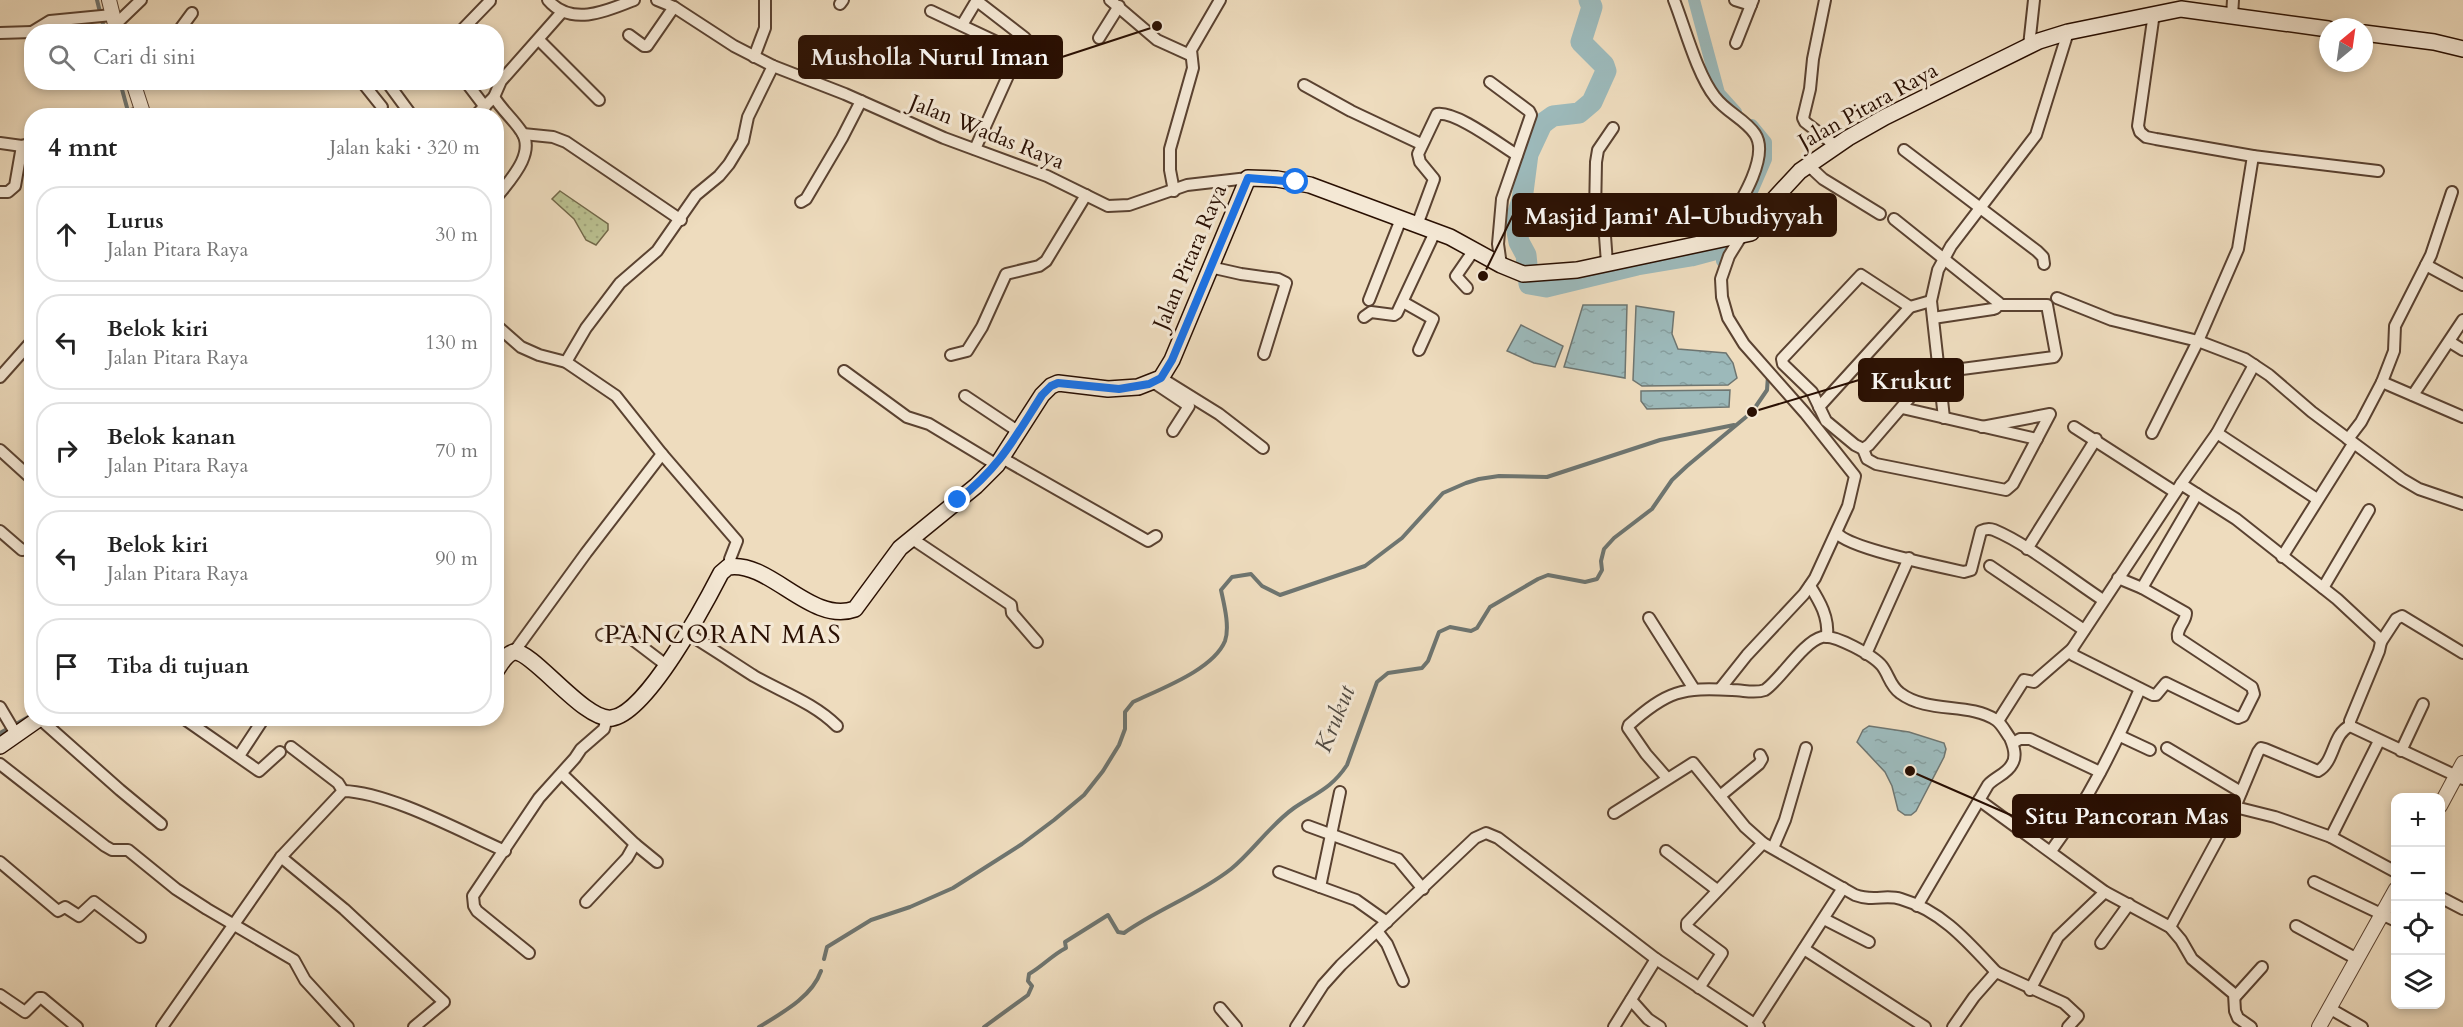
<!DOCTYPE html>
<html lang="id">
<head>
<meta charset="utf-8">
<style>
	body { margin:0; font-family:Cardo,serif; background:#f6f6f6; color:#222 }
	.controls { position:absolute; right:18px; bottom:18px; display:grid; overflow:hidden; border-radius:12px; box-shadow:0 3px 9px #0003 }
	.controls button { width:54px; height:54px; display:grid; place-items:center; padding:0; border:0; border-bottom:2px solid #e0e0e0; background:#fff; color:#222; font:30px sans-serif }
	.compass { position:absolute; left:2319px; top:18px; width:54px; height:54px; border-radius:50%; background:#fff; box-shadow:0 3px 9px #0003; rotate:29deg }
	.stop { position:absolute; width:18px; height:18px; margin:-14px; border:4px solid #1a73e8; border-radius:50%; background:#fff }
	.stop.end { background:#1a73e8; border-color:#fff; box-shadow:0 2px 6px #0008 }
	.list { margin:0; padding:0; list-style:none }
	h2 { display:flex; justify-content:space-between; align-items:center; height:78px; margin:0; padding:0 24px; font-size:26px }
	h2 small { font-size:20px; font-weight:400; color:#767676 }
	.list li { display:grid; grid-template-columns:39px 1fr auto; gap:18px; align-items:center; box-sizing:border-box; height:96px; margin:0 12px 12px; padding:0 12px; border:2px solid #e0e0e0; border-radius:24px }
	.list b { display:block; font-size:22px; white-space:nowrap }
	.list p { margin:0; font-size:20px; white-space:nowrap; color:#767676 }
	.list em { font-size:20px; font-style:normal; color:#767676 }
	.icon { flex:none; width:33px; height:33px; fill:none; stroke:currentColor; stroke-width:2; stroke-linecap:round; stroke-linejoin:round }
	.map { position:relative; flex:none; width:2463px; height:1027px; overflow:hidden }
	.search { position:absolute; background:#fff; box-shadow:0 3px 9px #0003; left:24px; top:24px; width:480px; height:66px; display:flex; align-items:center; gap:15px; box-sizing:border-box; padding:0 21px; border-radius:24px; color:#767676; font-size:22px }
	.panel { position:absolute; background:#fff; box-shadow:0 3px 9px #0003; left:24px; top:108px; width:480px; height:618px; border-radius:24px }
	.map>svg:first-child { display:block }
	.park { fill:url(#park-dots); stroke:#726849; stroke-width:1.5 }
	.water { fill:url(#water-ripples); stroke:#6e7570; stroke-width:1.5 }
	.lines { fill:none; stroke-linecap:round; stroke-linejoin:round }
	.stream { stroke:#6e7570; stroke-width:4 }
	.canal { stroke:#9cb9ba; stroke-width:12 }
	.river { stroke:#9cb9ba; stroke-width:21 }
	.minor-casing { stroke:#5a4231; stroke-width:14 }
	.tertiary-casing { stroke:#5a4231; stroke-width:16 }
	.secondary-casing { stroke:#290f02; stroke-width:18 }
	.minor { stroke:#f4e8d5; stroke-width:10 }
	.tertiary { stroke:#f4e8d5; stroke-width:14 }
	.secondary { stroke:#f4e8d5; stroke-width:15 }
	.route { stroke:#1a73e8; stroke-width:8 }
	.labels { text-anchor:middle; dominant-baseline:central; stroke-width:6; stroke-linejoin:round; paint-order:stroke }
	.street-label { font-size:22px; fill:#290f02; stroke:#f4e8d5 }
	.water-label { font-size:24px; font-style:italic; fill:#514a42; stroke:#f4e8d5 }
	.quarter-label { font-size:26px; letter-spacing:1.5px; fill:#290f02; stroke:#f4e8d5 }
	.leader { fill:none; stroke:#290f02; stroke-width:2 }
	.callout-dot { fill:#290f02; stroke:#f4e8d5; stroke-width:2 }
	.callout { fill:#290f02; stroke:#290f02; stroke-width:2 }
	.callout-label { font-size:24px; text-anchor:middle; font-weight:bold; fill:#fff }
</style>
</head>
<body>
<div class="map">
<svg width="2463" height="1027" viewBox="0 0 2463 1027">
	<defs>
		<pattern id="park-dots" width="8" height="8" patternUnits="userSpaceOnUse" patternTransform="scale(1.5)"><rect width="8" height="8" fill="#bac090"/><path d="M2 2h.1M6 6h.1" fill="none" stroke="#a0a47b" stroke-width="1.8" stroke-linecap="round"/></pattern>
		<pattern id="water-ripples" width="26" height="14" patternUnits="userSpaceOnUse" patternTransform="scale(1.5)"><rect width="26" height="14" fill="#9cb9ba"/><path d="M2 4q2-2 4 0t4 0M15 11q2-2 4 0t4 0" fill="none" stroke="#869e9e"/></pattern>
	</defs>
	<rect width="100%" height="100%" fill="#eedcbe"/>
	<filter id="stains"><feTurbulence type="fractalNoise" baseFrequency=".00333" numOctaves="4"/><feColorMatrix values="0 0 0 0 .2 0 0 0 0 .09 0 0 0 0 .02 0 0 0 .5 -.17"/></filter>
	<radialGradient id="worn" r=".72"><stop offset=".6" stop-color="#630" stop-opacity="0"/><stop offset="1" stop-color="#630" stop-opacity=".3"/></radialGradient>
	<polygon class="park" points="560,191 608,224 608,230 596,245 586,240 574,219 552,199"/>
	<g class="water">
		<polygon points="1583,305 1627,305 1625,378 1564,367"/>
		<polygon points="1636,306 1674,312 1672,334 1678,349 1726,353 1733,363 1737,378 1728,385 1642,386 1633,380"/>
		<polygon points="1521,325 1563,346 1555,367 1534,363 1507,351"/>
		<polygon points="1730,390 1729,407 1647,409 1641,401 1641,391"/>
		<polygon points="1869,726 1909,732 1944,743 1946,749 1944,757 1916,811 1911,815 1905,815 1898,810 1892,786 1885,772 1857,742 1863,730"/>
	</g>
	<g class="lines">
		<g class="stream">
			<polyline points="97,0 105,32"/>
			<polyline points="120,82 129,115"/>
			<polyline points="0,733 32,715"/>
			<path d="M824,959L827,947L871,920L910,907L953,888L1022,844L1054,820L1084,795L1103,771L1119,745L1125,729V712L1133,702C1160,689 1213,670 1225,641C1230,627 1224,604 1221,590L1232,577L1251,574L1262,586L1280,595L1365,566L1402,538L1443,493L1466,483L1479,479L1499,476L1547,477L1660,440L1734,425"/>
			<path d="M759,1027C782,1013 812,997 821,971"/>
			<path d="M984,1027L1028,995L1032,986L1028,981L1029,974C1043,966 1052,955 1066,948L1065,942L1108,915L1118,932L1124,933C1158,909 1198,895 1231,869C1253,851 1270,825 1294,808C1316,793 1331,789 1347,765L1377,682L1388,673L1422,668L1428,661L1439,632L1450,627L1471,631L1477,628L1490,607L1538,579L1548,575L1585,582L1597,579L1602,570L1601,561L1604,549L1614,538L1652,509L1672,480L1687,466L1752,412L1767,390L1768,376"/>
		</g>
		<g class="canal">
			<polyline points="1694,0 1719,93 1736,112"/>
			<polyline points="1722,261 1766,159 1766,142 1752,125"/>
		</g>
		<polyline class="river" points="1589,0 1592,7 1581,42 1604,65 1606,71 1592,102 1579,113 1553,116 1546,121 1542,124 1528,154 1522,200 1515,221 1519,242 1526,255 1529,284 1546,287 1637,265 1691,256 1717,249 1727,249"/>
		<defs>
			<g id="minor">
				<path d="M548,0C571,27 607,11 634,0"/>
				<polyline points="657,0 674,7 734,46 773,66 845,94 944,138 1047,176 1108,206 1129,205 1187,185 1248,178"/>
				<polyline points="1110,0 1157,40 1190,55"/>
				<path d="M1674,0C1685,28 1697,74 1715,97C1726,112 1745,119 1755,134C1772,159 1732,215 1719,238"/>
				<polyline points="1735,0 1751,5 1753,0"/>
				<polyline points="1825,0 1813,59 1810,89 1803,118 1805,122 1836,146"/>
				<polyline points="840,4 843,0"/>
				<polyline points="931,11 1018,52"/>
				<polyline points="2154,13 2138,126 2140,132 2146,137 2156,139 2253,156"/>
				<polyline points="2232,16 2233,0"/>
				<polyline points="115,25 141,0"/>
				<polyline points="962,25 977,0"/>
				<polyline points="32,32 50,21 112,15"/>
				<polyline points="178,32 192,13"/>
				<polyline points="460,32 490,1"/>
				<polyline points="0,33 32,32"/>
				<polyline points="629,35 644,46 647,46 674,7"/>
				<polyline points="1099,38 1119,6"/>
				<polyline points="539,40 599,100"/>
				<polyline points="1736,43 1751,5"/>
				<polyline points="2029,46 2034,0"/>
				<polyline points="754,57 765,28 765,0"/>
				<polyline points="362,82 382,107 379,116"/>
				<polyline points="387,82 412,116"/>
				<polyline points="466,82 485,107"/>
				<polyline points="1490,82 1529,111 1531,115 1502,199 1498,244 1501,265"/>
				<polyline points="1304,85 1351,111 1421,144"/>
				<path d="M494,97C502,110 513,119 521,131C537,153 509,181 496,198"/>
				<polyline points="319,115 319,116"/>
				<polyline points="127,116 143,112"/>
				<polyline points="475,116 494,97 501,81 562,12"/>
				<polyline points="523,134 553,137 566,142 681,220"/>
				<polyline points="0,143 22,146 32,143"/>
				<polyline points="975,149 1025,38 977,1"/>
				<polyline points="1904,150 2037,251 2043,257 2044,264"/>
				<polyline points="1808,165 1823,179 1880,214"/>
				<polyline points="1174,191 1170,170 1170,149 1193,68 1191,50 1220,0"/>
				<polyline points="0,192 8,192 15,186 22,146"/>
				<polyline points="801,202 806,199 842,138 861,101"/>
				<polyline points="1894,219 1999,303 1996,308 1993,309 1933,318"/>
				<path d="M1417,225L1434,179L1420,162L1418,154L1437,114C1456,111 1499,144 1517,155"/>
				<polyline points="1607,263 1605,236 1595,214 1596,162 1598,150 1613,128"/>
				<polyline points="2426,265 2463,285"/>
				<polyline points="1210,267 1241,274 1278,279 1286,283 1264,354"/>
				<polyline points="1467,288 1456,276 1474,250"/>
				<polyline points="2057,298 2112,320 2198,341 2245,359 2269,375 2312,412 2402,479 2419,489 2463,504"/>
				<polyline points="1369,300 1401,219"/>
				<polyline points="1403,302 1433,319 1419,350"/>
				<polyline points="1910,307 1861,275 1782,359 1783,364 1812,392 1826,421 1855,445 1863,449 1869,445 1931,373 2054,357 2056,354 2047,305 1999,305"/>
				<polyline points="1364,317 1371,312 1394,315 1397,313 1435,232"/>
				<polyline points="496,325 521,347 539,355 566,362 616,396 662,454 737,541 730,559 731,566"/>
				<polyline points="2450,342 2463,350"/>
				<polyline points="951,355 967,351 982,327 1006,274 1039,266 1046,261 1086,195"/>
				<polyline points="566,362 586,328 620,283 657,251 696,195 719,176 729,164 743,141 748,117 773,66"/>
				<polyline points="844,371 907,417 929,424 997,465"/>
				<polyline points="0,377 32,341"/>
				<polyline points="1161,378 1219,414 1263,448"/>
				<polyline points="1153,382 1189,406 1173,431"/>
				<polyline points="2382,382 2463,417"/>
				<polyline points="2413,395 2463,320"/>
				<polyline points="965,396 1019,432"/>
				<polyline points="1819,407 1910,307 1931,301"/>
				<polyline points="1902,408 2037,439"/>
				<polyline points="1944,418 1931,301 1938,270 1951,246 2036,135 2068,32"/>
				<polyline points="2074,427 2175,492"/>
				<polyline points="2152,433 2198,341 2238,249 2253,156 2378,171"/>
				<polyline points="2217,433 2317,499"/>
				<polyline points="2348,439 2361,422 2382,382 2394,351 2395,326 2431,255 2452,192"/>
				<polyline points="1863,449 1867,459 1876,464 2006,490 2013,484 2050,414 1982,427"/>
				<polyline points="0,450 32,479"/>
				<polyline points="1002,458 1148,541 1156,536"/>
				<polyline points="2181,484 2217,433 2254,365"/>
				<polyline points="0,531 22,550 32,549"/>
				<path d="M1837,533C1848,548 1941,567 1964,572L1971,570L1981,531C1985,529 1989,528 1994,530C2028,544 2072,580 2103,600"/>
				<polyline points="911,538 1011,605 1012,613 1037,642"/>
				<polyline points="2027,549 2096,439"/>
				<polyline points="2282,557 2353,444"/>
				<polyline points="1990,566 2084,630"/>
				<path d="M1810,586C1820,602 1829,617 1827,637"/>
				<polyline points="2142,588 2197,494"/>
				<polyline points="2323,588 2369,510"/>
				<polyline points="1649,618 1694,689"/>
				<path d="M688,634C710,647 732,662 754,676C782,692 814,703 837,726"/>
				<polyline points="602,635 612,631 624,633 666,665"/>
				<polyline points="2381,642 2396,619 2402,616 2463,653"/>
				<path d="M2072,649L2073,655L2153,695H2156L2166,683L2238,718L2243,716L2254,694L2252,687L2178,638C2176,628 2186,622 2186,613L2142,588L2118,578"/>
				<polyline points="514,652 586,553 662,454"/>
				<polyline points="1866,654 1909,558"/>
				<polyline points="1720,689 1747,655 1804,594 1815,578 1848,506 1855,476 1805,413 1744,344 1728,318 1722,297 1721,279 1729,256 1742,235"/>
				<polyline points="0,707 16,734"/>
				<polyline points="183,718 259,771 280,752"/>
				<polyline points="40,719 120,790 161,824"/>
				<polyline points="1998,721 2024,680 2034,682 2072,649 2181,484 2236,519 2337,599 2379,638 2381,642 2379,651 2350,721 2350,726 2463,779"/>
				<polyline points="2120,736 2150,750"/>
				<polyline points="2013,743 2020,739 2030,739 2100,772"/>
				<polyline points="291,747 338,783 343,791"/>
				<polyline points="2167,748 2241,792"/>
				<polyline points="2401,751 2423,704"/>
				<polyline points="239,756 264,718"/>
				<polyline points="0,764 105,846 112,850 128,850 176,889 207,909 294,960 305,980 348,1027"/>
				<polyline points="562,774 635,844 657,862"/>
				<path d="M1667,778L1646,754L1628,728L1629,725C1667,691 1682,687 1732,690C1744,690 1754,694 1765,690C1781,679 1803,642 1822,637C1835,634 1874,656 1882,666C1889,675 1890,686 1900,693C1928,714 1969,702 1996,720C2002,724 2006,733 2010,738C2014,747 2017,756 2012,764C2007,774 1995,777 1988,785L1917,906"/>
				<polyline points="1720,796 1759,764 1762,759 1760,755"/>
				<polyline points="1979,800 2105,892 2170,927 2181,940 2192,959 2234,994 2235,1011 2238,1018 2251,1027"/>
				<polyline points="2235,807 2275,817 2331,837 2396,872"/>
				<path d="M1614,813L1693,763L1745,827L1763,843L1855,895C1874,902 1885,894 1901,899C1942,911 1968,942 1996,972"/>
				<polyline points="1308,826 1398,859 1423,889"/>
				<polyline points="2331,837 2379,741"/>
				<polyline points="1773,848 1785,820 1806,748"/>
				<polyline points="1666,851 1717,890"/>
				<path d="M2051,851C2088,801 2115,746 2140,689"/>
				<polyline points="281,857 344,909 444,1002 414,1027"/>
				<polyline points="0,862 58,911 65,907 79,916 94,902 140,937"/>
				<polyline points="1279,872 1356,900 1387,922"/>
				<polyline points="2314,882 2396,921"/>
				<polyline points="1320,887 1340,792"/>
				<polyline points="2440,897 2463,909"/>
				<polyline points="586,902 627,858 635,844"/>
				<polyline points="1824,919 1869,942"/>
				<polyline points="2296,926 2357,959"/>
				<path d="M2170,927L2235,807L2258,752L2261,748L2265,749L2318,771C2335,762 2332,734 2350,726"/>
				<polyline points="1377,931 1387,944 1403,981"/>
				<polyline points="2101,943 2129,904"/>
				<polyline points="1804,949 1925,1027"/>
				<polyline points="529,953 477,911 474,906 473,896 539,798 575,758 581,749 604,729 607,718"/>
				<polyline points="1699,988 1722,953 1687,927 1687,923 1763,843"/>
				<polyline points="2030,990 2058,937 2105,892"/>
				<polyline points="0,995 25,1012 39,998 42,998 77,1027"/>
				<polyline points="2235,997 2262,967"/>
				<polyline points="1631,1000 1648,1019 1660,1027"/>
				<polyline points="1220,1008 1236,1027"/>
				<polyline points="2329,1008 2362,1027"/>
				<path d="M162,1027L281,857L343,791C389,792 462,832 505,851"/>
				<polyline points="1296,1027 1323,985 1341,965 1475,838 1486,833 1498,838 1656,959 1759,1027"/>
				<polyline points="1614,1027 1656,959"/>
				<polyline points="1753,1027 1843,888"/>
				<polyline points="1953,1027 1974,997 1996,972 2064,1003 2078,1016 2068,1027"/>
			</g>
			<g id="tertiary">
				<polyline points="109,0 117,32"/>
				<polyline points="133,82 144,116"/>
				<polyline points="2440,806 2463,763"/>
				<polyline points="2319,1027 2396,889"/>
			</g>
			<g id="secondary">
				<polyline points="2364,33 2434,42 2463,49"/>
				<path d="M496,671C501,664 506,653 515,652C534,652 585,722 612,718C647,713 705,604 721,573L728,567C770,560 811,625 855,609L900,548L976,486L997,465L1042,395L1051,386L1058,383L1108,389L1138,387L1161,378L1172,360L1248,178L1277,179L1310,185L1450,237L1501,265L1523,274L1577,270L1751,233L1774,199L1800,171L1848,138L1885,117L2039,41L2068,32L2181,9L2328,29"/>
				<polyline points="0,746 40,718"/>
			</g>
		</defs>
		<use href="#minor" class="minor-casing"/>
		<use href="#tertiary" class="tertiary-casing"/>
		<use href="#secondary" class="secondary-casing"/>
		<use href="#minor" class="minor"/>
		<use href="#tertiary" class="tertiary"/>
		<use href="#secondary" class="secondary"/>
	</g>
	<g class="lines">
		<path class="route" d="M958,500C1000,467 1014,439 1042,395L1051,386L1058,383L1119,389L1149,384L1161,378L1172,360L1248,178L1296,182"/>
	</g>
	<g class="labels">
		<g class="street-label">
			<text transform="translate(1868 106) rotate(-29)">Jalan Pitara Raya</text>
			<text transform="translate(987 132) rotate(22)">Jalan Wadas Raya</text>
			<text transform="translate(1190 257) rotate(-67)">Jalan Pitara Raya</text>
		</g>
		<g class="water-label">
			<text transform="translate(1335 719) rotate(-68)">Krukut</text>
		</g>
		<g class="quarter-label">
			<text x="723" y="634">PANCORAN MAS</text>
		</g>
	</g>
	<path class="leader" d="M1157 26L1062 57M1483 276L1513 215M1752 412L1859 380M1910 771L2013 816"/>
	<g class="callout-dot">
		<circle cx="1157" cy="26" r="6"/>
		<circle cx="1483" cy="276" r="6"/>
		<circle cx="1752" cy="412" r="6"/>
		<circle cx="1910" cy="771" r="6"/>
	</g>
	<g class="callout">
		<rect x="799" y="36" width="263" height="42" rx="6"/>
		<rect x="1513" y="194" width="323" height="42" rx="6"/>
		<rect x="1859" y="359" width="104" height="42" rx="6"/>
		<rect x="2013" y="795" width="227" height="42" rx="6"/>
	</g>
	<g class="callout-label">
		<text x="930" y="65">Musholla Nurul Iman</text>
		<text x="1674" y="224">Masjid Jami' Al-Ubudiyyah</text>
		<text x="1911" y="389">Krukut</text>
		<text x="2127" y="824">Situ Pancoran Mas</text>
	</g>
	<rect width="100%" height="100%" filter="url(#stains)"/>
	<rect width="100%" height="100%" fill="url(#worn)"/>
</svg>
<div class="controls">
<button>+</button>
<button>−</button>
<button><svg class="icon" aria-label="locate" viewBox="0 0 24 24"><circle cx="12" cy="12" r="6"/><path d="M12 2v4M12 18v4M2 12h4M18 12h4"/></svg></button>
<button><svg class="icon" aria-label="layers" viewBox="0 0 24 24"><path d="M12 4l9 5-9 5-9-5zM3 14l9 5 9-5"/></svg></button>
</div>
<svg class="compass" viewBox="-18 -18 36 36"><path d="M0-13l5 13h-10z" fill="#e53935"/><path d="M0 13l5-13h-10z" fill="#767676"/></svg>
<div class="stop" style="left:1296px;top:182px"></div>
<div class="stop end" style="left:958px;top:500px"></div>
<div class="search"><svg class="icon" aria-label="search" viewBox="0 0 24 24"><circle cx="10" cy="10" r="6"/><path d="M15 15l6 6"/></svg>Cari di sini</div>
<section class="panel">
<h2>4 mnt<small>Jalan kaki · 320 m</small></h2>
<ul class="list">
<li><svg class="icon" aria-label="ahead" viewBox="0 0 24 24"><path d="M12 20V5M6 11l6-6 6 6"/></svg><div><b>Lurus</b><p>Jalan Pitara Raya</p></div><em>30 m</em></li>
<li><svg class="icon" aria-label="left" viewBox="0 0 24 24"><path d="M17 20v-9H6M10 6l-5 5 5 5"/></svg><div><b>Belok kiri</b><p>Jalan Pitara Raya</p></div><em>130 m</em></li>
<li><svg class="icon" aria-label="right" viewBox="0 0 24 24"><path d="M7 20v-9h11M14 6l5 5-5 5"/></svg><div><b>Belok kanan</b><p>Jalan Pitara Raya</p></div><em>70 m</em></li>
<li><svg class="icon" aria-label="left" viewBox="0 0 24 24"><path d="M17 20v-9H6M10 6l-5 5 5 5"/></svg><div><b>Belok kiri</b><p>Jalan Pitara Raya</p></div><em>90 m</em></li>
<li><svg class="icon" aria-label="arrive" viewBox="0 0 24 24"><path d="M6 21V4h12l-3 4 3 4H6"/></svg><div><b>Tiba di tujuan</b></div></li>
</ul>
</section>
</div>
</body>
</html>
